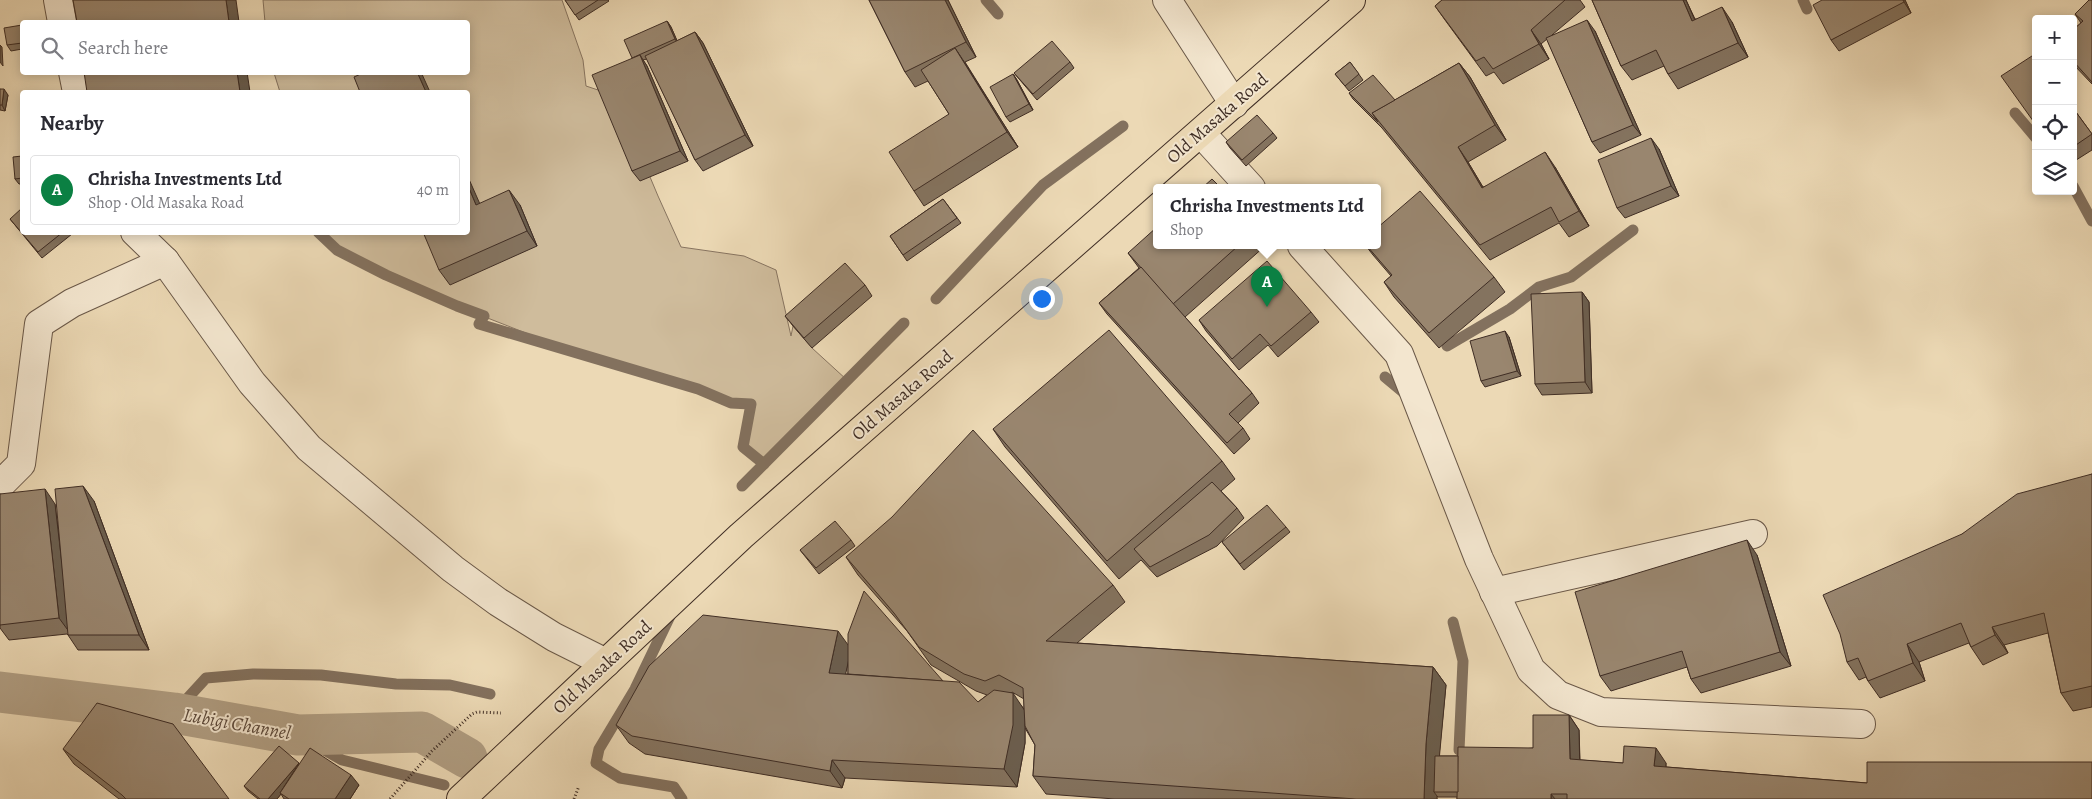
<!DOCTYPE html>
<html lang="en">
<head>
<meta charset="utf-8">
<style>
	body { margin:0; font-family:Alegreya,serif; background:#f7f7f7; color:#2b2b33 }
	.controls { position:absolute; right:15px; top:15px; display:grid; overflow:hidden; border-radius:5px; box-shadow:0 2px 12px #0003 }
	.controls button { width:45px; height:45px; display:grid; place-items:center; padding:0; border:0; border-bottom:1px solid #e1e1e2; background:#fff; color:#2b2b33; font:25px sans-serif }
	.you { position:absolute; left:1041px; top:298px; width:18px; height:18px; margin:-12px; border:4px solid #fff; border-radius:50%; background:#1a73e8; box-shadow:0 0 0 8px #1a73e833 }
	.badge { display:grid; place-items:center; width:32px; height:32px; border-radius:50%; background:#0b8043; color:#fff; font-size:16px; font-weight:700 }
	.pin { position:absolute; translate:-50% -41px; filter:drop-shadow(0 1px 2px #0008) }
	.pin::after { content:''; position:absolute; top:26px; width:18px; height:15px; background:inherit; clip-path:polygon(0 0,100% 0,50% 100%) }
	.popup { position:absolute; left:1153px; top:184px; width:228px; height:65px; box-sizing:border-box; display:grid; place-content:center; border-radius:5px; background:#fff; filter:drop-shadow(0 1px 4px #0005); font-size:16px; white-space:nowrap; color:#7c7c81 }
	.popup b { font-size:19px; color:#2b2b33 }
	.popup::after { content:''; position:absolute; left:50%; top:100%; margin-left:-10px; border:10px solid transparent; border-top-color:#fff }
	.list { margin:0; padding:0; list-style:none }
	h2 { display:flex; justify-content:space-between; align-items:center; height:65px; margin:0; padding:0 20px; font-size:21px }
	h2 small { font-size:16px; font-weight:400; color:#7c7c81 }
	.list li { display:grid; grid-template-columns:32px 1fr auto; gap:15px; align-items:center; box-sizing:border-box; height:70px; margin:0 10px 10px; padding:0 10px; border:1px solid #e1e1e2; border-radius:5px }
	.list b { display:block; font-size:19px; white-space:nowrap }
	.list p { margin:0; font-size:16px; white-space:nowrap; color:#7c7c81 }
	.list em { font-size:16px; font-style:normal; color:#7c7c81 }
	.icon { flex:none; width:28px; height:28px; fill:none; stroke:currentColor; stroke-width:2; stroke-linecap:round; stroke-linejoin:round }
	.map { position:relative; flex:none; width:2092px; height:799px; overflow:hidden }
	.search { position:absolute; background:#fff; box-shadow:0 2px 12px #0003; left:20px; top:20px; width:450px; height:55px; display:flex; align-items:center; gap:12px; box-sizing:border-box; padding:0 18px; border-radius:5px; color:#7c7c81; font-size:19px }
	.panel { position:absolute; background:#fff; box-shadow:0 2px 12px #0003; left:20px; top:90px; width:450px; height:145px; border-radius:5px }
	.map>svg:first-child { display:block }
	.green { fill:#cfbc9c; stroke:#877460 }
	.lines { fill:none; stroke-linecap:round; stroke-linejoin:round }
	.stream { stroke:#83715e; stroke-width:11 }
	.canal { stroke:#b19f84; stroke-width:41 }
	.minor-casing { stroke:#6a5848; stroke-width:30 }
	.major-casing { stroke:#3f2d24; stroke-width:30 }
	.path { stroke:#3f2d24; stroke-width:3; stroke-dasharray:1 2.5; stroke-linecap:butt }
	.minor { stroke:#f3e6cf; stroke-width:28 }
	.major { stroke:#ecd9b5; stroke-width:28 }
	.wall { fill:#84735f; stroke:#3f2d24; fill-rule:evenodd }
	.shaded-wall { fill:#6b5e4e; stroke:#3f2d24 }
	.building { fill:#99866f; stroke:#3f2d24 }
	.labels { text-anchor:middle; dominant-baseline:central; stroke-width:4; stroke-linejoin:round; paint-order:stroke }
	.street-label { font-size:18px; fill:#3f2d24; stroke:#f3e6cf }
	.water-label { font-size:19px; font-style:italic; fill:#5c4a3c; stroke:#f3e6cf }
</style>
</head>
<body>
<div class="map">
<svg width="2092" height="799" viewBox="0 0 2092 799">
	<rect width="100%" height="100%" fill="#ecd9b5"/>
	<filter id="stains"><feTurbulence type="fractalNoise" baseFrequency=".004" numOctaves="4"/><feColorMatrix values="0 0 0 0 .2 0 0 0 0 .09 0 0 0 0 .02 0 0 0 .5 -.17"/></filter>
	<radialGradient id="worn" r=".72"><stop offset=".6" stop-color="#630" stop-opacity="0"/><stop offset="1" stop-color="#630" stop-opacity=".3"/></radialGradient>
	<polygon class="green" points="263,0 562,0 583,60 586,86 616,96 658,196 681,247 744,256 776,270 791,336 793,326 812,348 847,380 764,464 743,447 751,404 731,403 697,389 564,348 457,306 386,275 337,250 318,233 468,232 468,92 280,92 274,73 468,72 468,22 265,22"/>
	<g class="lines">
		<g class="stream">
			<polyline points="986,0 998,14"/>
			<polyline points="1803,0 1807,9"/>
			<polyline points="2015,113 2036,138"/>
			<polyline points="2073,186 2092,221"/>
			<polyline points="318,232 337,250 386,275 457,306 484,316 479,324 698,389 731,403 751,404 743,447 764,464"/>
			<polyline points="936,299 1043,185 1123,126"/>
			<polyline points="1447,346 1510,309 1539,287 1571,277 1633,230"/>
			<polyline points="1385,377 1409,397"/>
			<polyline points="742,486 904,323"/>
			<polyline points="671,614 635,689 599,749 596,763 620,778 674,787 682,799"/>
			<polyline points="1453,622 1463,661 1459,750"/>
			<polyline points="174,713 206,678 253,674 321,675 396,684 450,685 490,694"/>
			<polyline points="298,735 342,760 444,785"/>
		</g>
		<polyline class="canal" points="0,692 174,713 298,735 422,732 467,758"/>
		<defs>
			<g id="minor">
				<polyline points="58,0 62,22"/>
				<polyline points="1167,0 1234,104"/>
				<polyline points="73,72 77,92"/>
				<polyline points="1201,133 1251,188"/>
				<polyline points="135,232 165,261 252,383 309,448 453,569 498,602 554,637 606,663"/>
				<polyline points="1302,246 1399,354 1479,559 1531,670 1558,695 1601,712 1861,724"/>
				<polyline points="0,485 21,464 39,324 72,303 165,261"/>
				<polyline points="1494,592 1753,534"/>
			</g>
			<polyline id="major" points="461,799 741,536 1351,0"/>
		</defs>
		<use href="#minor" class="minor-casing"/>
		<use href="#major" class="major-casing"/>
		<g class="path">
			<polyline points="390,799 432,751 472,714 477,712 501,713"/>
			<polyline points="574,799 579,786"/>
		</g>
		<use href="#minor" class="minor"/>
		<use href="#major" class="major"/>
	</g>
	<g class="wall">
		<polygon points="565,0 608,0 609,1 579,20"/>
		<polygon points="869,0 948,0 976,57 965,62 1018,147 924,206 914,191 949,114 928,81 915,87 905,72"/>
		<polygon points="1442,0 1580,0 1585,7 1552,35 1595,31 1641,135 1600,153 1592,142 1547,39 1541,44 1549,59 1503,84 1494,72 1486,76 1445,20 1435,6"/>
		<polygon points="1592,0 1686,0 1695,19 1732,22 1748,57 1678,89 1668,74 1664,66 1632,80 1621,66"/>
		<polygon points="1905,0 1911,13 1839,51 1831,40"/>
		<polygon points="2092,0 2092,84 2073,64 2073,30 2081,23 2075,14"/>
		<polygon points="667,21 671,27 677,41 695,32 703,43 753,146 703,171 695,160 647,59 643,60 647,66 688,161 640,181 632,171 632,58"/>
		<polygon points="22,25 22,49 11,51 7,45"/>
		<polygon points="1070,62 1074,68 1037,100 1014,73"/>
		<polygon points="1350,62 1363,80 1349,91 1335,74"/>
		<polygon points="1459,63 1470,77 1506,140 1468,162 1483,187 1555,167 1589,226 1569,237 1559,223 1490,260 1382,128 1353,99 1349,93 1395,100"/>
		<polygon points="1013,74 1017,80 1033,110 1010,122 1006,117"/>
		<polygon points="0,89 8,95 5,111 0,110"/>
		<polygon points="2073,108 2092,134 2092,150 2073,162"/>
		<polygon points="1273,133 1277,138 1246,166 1230,148 1226,142"/>
		<polygon points="1659,149 1679,196 1625,218 1617,208"/>
		<polygon points="22,156 22,184 19,184 15,179"/>
		<polygon points="943,199 961,223 907,261 890,236"/>
		<polygon points="479,204 520,205 537,246 450,285 439,270"/>
		<polygon points="10,219 22,232 71,232 72,234 42,258"/>
		<polygon points="1157,246 1265,246 1185,317 1252,393 1259,403 1238,423 1243,428 1250,439 1234,454 1107,314 1099,303 1139,268 1128,253"/>
		<polygon points="1366,246 1377,246 1494,277 1505,292 1439,348 1394,297 1384,282 1391,276 1373,255"/>
		<polygon points="865,285 872,296 812,348 793,326 785,316"/>
		<polygon points="1582,292 1589,302 1592,393 1542,395 1535,384"/>
		<polygon points="1311,312 1319,322 1278,357 1268,345 1239,370 1206,331 1199,320"/>
		<polygon points="1509,337 1521,376 1485,387 1481,381"/>
		<polygon points="993,429 1222,461 1235,479 1221,491 1237,508 1244,518 1217,546 1157,577 1141,560 1119,579 1005,447"/>
		<polygon points="2092,474 2092,707 2073,711 2061,693 2048,633 2004,645 2008,653 1983,665 1971,647 1969,643 1919,662 1925,681 1880,698 1868,681 1866,677 1859,680 1847,662 1962,534"/>
		<polygon points="0,494 55,504 59,535 94,501 149,650 78,650 68,635 67,634 9,640 0,628"/>
		<polygon points="1286,527 1290,532 1244,570 1222,542"/>
		<polygon points="851,540 855,546 819,574 800,550"/>
		<polygon points="1757,555 1791,666 1701,693 1691,679 1687,667 1611,691 1600,676"/>
		<path d="M846,557L1113,585L1125,602L1077,643L1433,667L1446,685L1439,756H1458L1533,748L1569,715L1579,730L1580,760L1623,763H1666V767L1867,783L2092,799H1457V797H1438L1437,796V799H1115L1046,794L1033,776L1035,745L1025,728V743L1017,787L845,778L842,788L645,754L629,743L616,725L848,645L942,681L978,702L987,695L976,691L931,665L907,631L858,575ZM848,663V674H845ZM1012,692L1024,699V709L1011,693Z"/>
		<polygon points="63,749 229,799 119,799 74,764"/>
		<polygon points="299,764 359,785 350,799 284,799 281,794 277,799 258,799 248,791 244,786"/>
	</g>
	<g class="shaded-wall">
		<polygon points="226,0 236,0 239,22 229,22"/>
		<polygon points="945,0 948,0 976,57 966,42"/>
		<polygon points="1683,0 1686,0 1702,36 1692,21"/>
		<polygon points="1903,0 1905,0 1911,13 1904,2"/>
		<polygon points="1722,7 1732,22 1748,57 1738,43"/>
		<polygon points="1587,20 1595,31 1641,135 1633,125"/>
		<polygon points="667,21 671,27 679,45 675,39"/>
		<polygon points="1531,30 1541,44 1549,59 1539,44"/>
		<polygon points="695,32 703,43 753,146 745,135"/>
		<polygon points="0,45 2,47 3,66 0,62"/>
		<polygon points="955,48 965,63 1018,147 1007,132"/>
		<polygon points="640,55 647,66 688,161 680,151"/>
		<polygon points="1459,63 1470,77 1506,140 1495,125"/>
		<polygon points="237,72 247,72 250,92 240,92"/>
		<polygon points="417,72 421,72 430,92 426,92"/>
		<polygon points="1013,74 1017,80 1033,110 1029,104"/>
		<polygon points="4,89 8,95 5,111 2,105"/>
		<polygon points="1651,138 1659,149 1679,196 1671,186"/>
		<polygon points="1458,147 1468,162 1492,203 1482,188"/>
		<polygon points="1545,152 1555,167 1589,226 1579,211"/>
		<polygon points="468,177 487,220 476,205 468,186"/>
		<polygon points="509,190 520,205 537,246 527,231"/>
		<polygon points="1582,292 1589,302 1592,393 1585,382"/>
		<polygon points="1505,331 1509,337 1521,376 1517,371"/>
		<polygon points="83,486 94,501 149,650 139,635"/>
		<polygon points="45,489 55,504 70,633 59,618"/>
		<polygon points="1747,540 1757,555 1791,666 1780,652"/>
		<polygon points="1992,627 2004,645 2008,653 1995,635"/>
		<polygon points="838,631 851,649 842,691 829,673"/>
		<polygon points="1907,644 1919,662 1925,681 1913,663"/>
		<polygon points="1433,667 1446,685 1439,761 1434,792 1437,796 1437,799 1424,799 1426,744"/>
		<polygon points="1013,693 1025,711 1025,743 1017,787 1004,769"/>
		<polygon points="1569,715 1579,730 1580,774 1570,759"/>
		<polygon points="1656,748 1666,763 1665,781 1654,766"/>
		<polygon points="832,760 845,778 842,788 830,771"/>
		<polygon points="299,763 280,793 281,794 277,799 268,799"/>
		<polygon points="351,775 359,785 350,799 335,799"/>
		<polygon points="1551,794 1555,799 1551,799"/>
	</g>
	<g class="building">
		<polygon points="73,0 226,0 229,22 77,22"/>
		<polygon points="565,0 598,0 575,15"/>
		<polygon points="869,0 945,0 966,42 905,72"/>
		<polygon points="1442,0 1565,0 1531,30 1539,44 1493,69 1484,57 1476,61 1435,6"/>
		<polygon points="1592,0 1683,0 1692,21 1722,7 1738,43 1668,74 1656,50 1621,66"/>
		<polygon points="1822,0 1903,0 1904,2 1831,40 1813,5"/>
		<polygon points="2089,0 2092,0 2092,82 2073,61 2073,30 2083,21 2075,14"/>
		<polygon points="1587,20 1633,125 1592,142 1546,38"/>
		<polygon points="667,21 675,39 632,58 624,40"/>
		<polygon points="22,25 22,43 7,45 4,28"/>
		<polygon points="695,32 745,135 695,160 645,56"/>
		<polygon points="1052,41 1070,62 1033,94 1014,73"/>
		<polygon points="955,48 1007,132 914,191 889,152 949,114 921,70"/>
		<polygon points="2035,54 2036,54 2036,125 2001,76"/>
		<polygon points="640,55 680,151 632,171 592,75"/>
		<polygon points="1350,62 1359,74 1345,86 1335,74"/>
		<polygon points="1459,63 1495,125 1458,147 1482,188 1545,152 1579,211 1559,222 1551,207 1480,245 1372,113"/>
		<polygon points="84,72 237,72 240,92 87,92"/>
		<polygon points="365,72 417,72 426,92 360,92 354,77"/>
		<polygon points="1013,74 1029,104 1006,117 990,87"/>
		<polygon points="1373,75 1395,100 1372,113 1378,122 1349,93"/>
		<polygon points="0,89 4,89 2,105 0,105"/>
		<polygon points="2073,108 2092,134 2073,147"/>
		<polygon points="1257,115 1273,133 1242,160 1226,142"/>
		<polygon points="1651,138 1671,186 1617,208 1598,160"/>
		<polygon points="22,156 22,178 15,179 13,157"/>
		<polygon points="1212,179 1221,188 1202,188"/>
		<polygon points="468,186 476,205 509,190 527,231 439,270 423,232 468,232"/>
		<polygon points="1420,191 1494,277 1429,333 1384,282 1392,275 1367,246 1377,246 1377,228"/>
		<polygon points="943,199 957,218 903,255 890,236"/>
		<polygon points="22,208 22,232 63,232 38,252 10,219"/>
		<polygon points="1157,227 1157,246 1238,246 1173,304 1128,253"/>
		<polygon points="1267,261 1311,312 1271,346 1260,334 1232,359 1199,320"/>
		<polygon points="845,263 865,285 804,338 785,316"/>
		<polygon points="1141,267 1252,393 1229,414 1243,428 1227,443 1099,303"/>
		<polygon points="1582,292 1585,382 1535,384 1531,294"/>
		<polygon points="1109,330 1222,461 1107,561 993,429"/>
		<polygon points="1505,331 1517,371 1481,381 1470,341"/>
		<polygon points="973,430 1113,585 1046,641 1433,667 1426,744 1424,799 1356,799 1033,776 1035,745 1025,726 1023,688 999,675 985,681 964,674 919,647 894,613 846,557 892,517"/>
		<polygon points="2092,474 2092,686 2061,693 2044,613 1992,627 1995,635 1971,647 1961,623 1907,644 1913,663 1868,681 1858,658 1847,662 1840,634 1823,595 1962,534 2017,494"/>
		<polygon points="1212,482 1237,508 1209,535 1150,567 1134,549"/>
		<polygon points="83,486 139,635 68,635 55,489"/>
		<polygon points="45,489 59,618 0,625 0,494"/>
		<polygon points="1267,505 1286,527 1240,564 1222,542"/>
		<polygon points="835,521 851,540 816,568 800,550"/>
		<polygon points="1747,540 1780,652 1691,679 1682,651 1600,676 1575,592"/>
		<polygon points="864,591 943,681 848,674 848,634"/>
		<polygon points="703,615 838,631 829,673 959,682 978,702 994,690 1013,693 1013,725 1004,769 832,760 830,771 632,736 616,725 649,666"/>
		<polygon points="97,703 173,724 229,799 126,799 122,795 63,749"/>
		<polygon points="1533,715 1569,715 1570,759 1623,763 1624,746 1656,748 1654,766 1867,783 1867,762 2092,762 2092,799 1567,799 1567,794 1551,794 1551,799 1457,799 1458,747 1533,748"/>
		<polygon points="279,746 299,763 268,799 260,799 244,786"/>
		<polygon points="310,748 351,775 335,799 289,799 280,793"/>
		<polygon points="1435,756 1458,756 1458,792 1434,792"/>
	</g>
	<g class="labels">
		<g class="street-label">
			<text transform="translate(1217 118) rotate(-41)">Old Masaka Road</text>
			<text transform="translate(902 395) rotate(-41)">Old Masaka Road</text>
			<text transform="translate(602 667) rotate(-43)">Old Masaka Road</text>
		</g>
		<g class="water-label">
			<text transform="translate(237 724) rotate(10)">Lubigi Channel</text>
		</g>
	</g>
	<rect width="100%" height="100%" filter="url(#stains)"/>
	<rect width="100%" height="100%" fill="url(#worn)"/>
</svg>
<div class="controls">
<button>+</button>
<button>−</button>
<button><svg class="icon" aria-label="locate" viewBox="0 0 24 24"><circle cx="12" cy="12" r="6"/><path d="M12 2v4M12 18v4M2 12h4M18 12h4"/></svg></button>
<button><svg class="icon" aria-label="layers" viewBox="0 0 24 24"><path d="M12 4l9 5-9 5-9-5zM3 14l9 5 9-5"/></svg></button>
</div>
<div class="you"></div>
<div class="pin badge" style="left:1267px;top:307px">A</div>
<div class="popup"><b>Chrisha Investments Ltd</b>Shop</div>
<div class="search"><svg class="icon" aria-label="search" viewBox="0 0 24 24"><circle cx="10" cy="10" r="6"/><path d="M15 15l6 6"/></svg>Search here</div>
<section class="panel">
<h2>Nearby<small></small></h2>
<ul class="list">
<li><span class="badge">A</span><div><b>Chrisha Investments Ltd</b><p>Shop · Old Masaka Road</p></div><em>40 m</em></li>
</ul>
</section>
</div>
</body>
</html>
